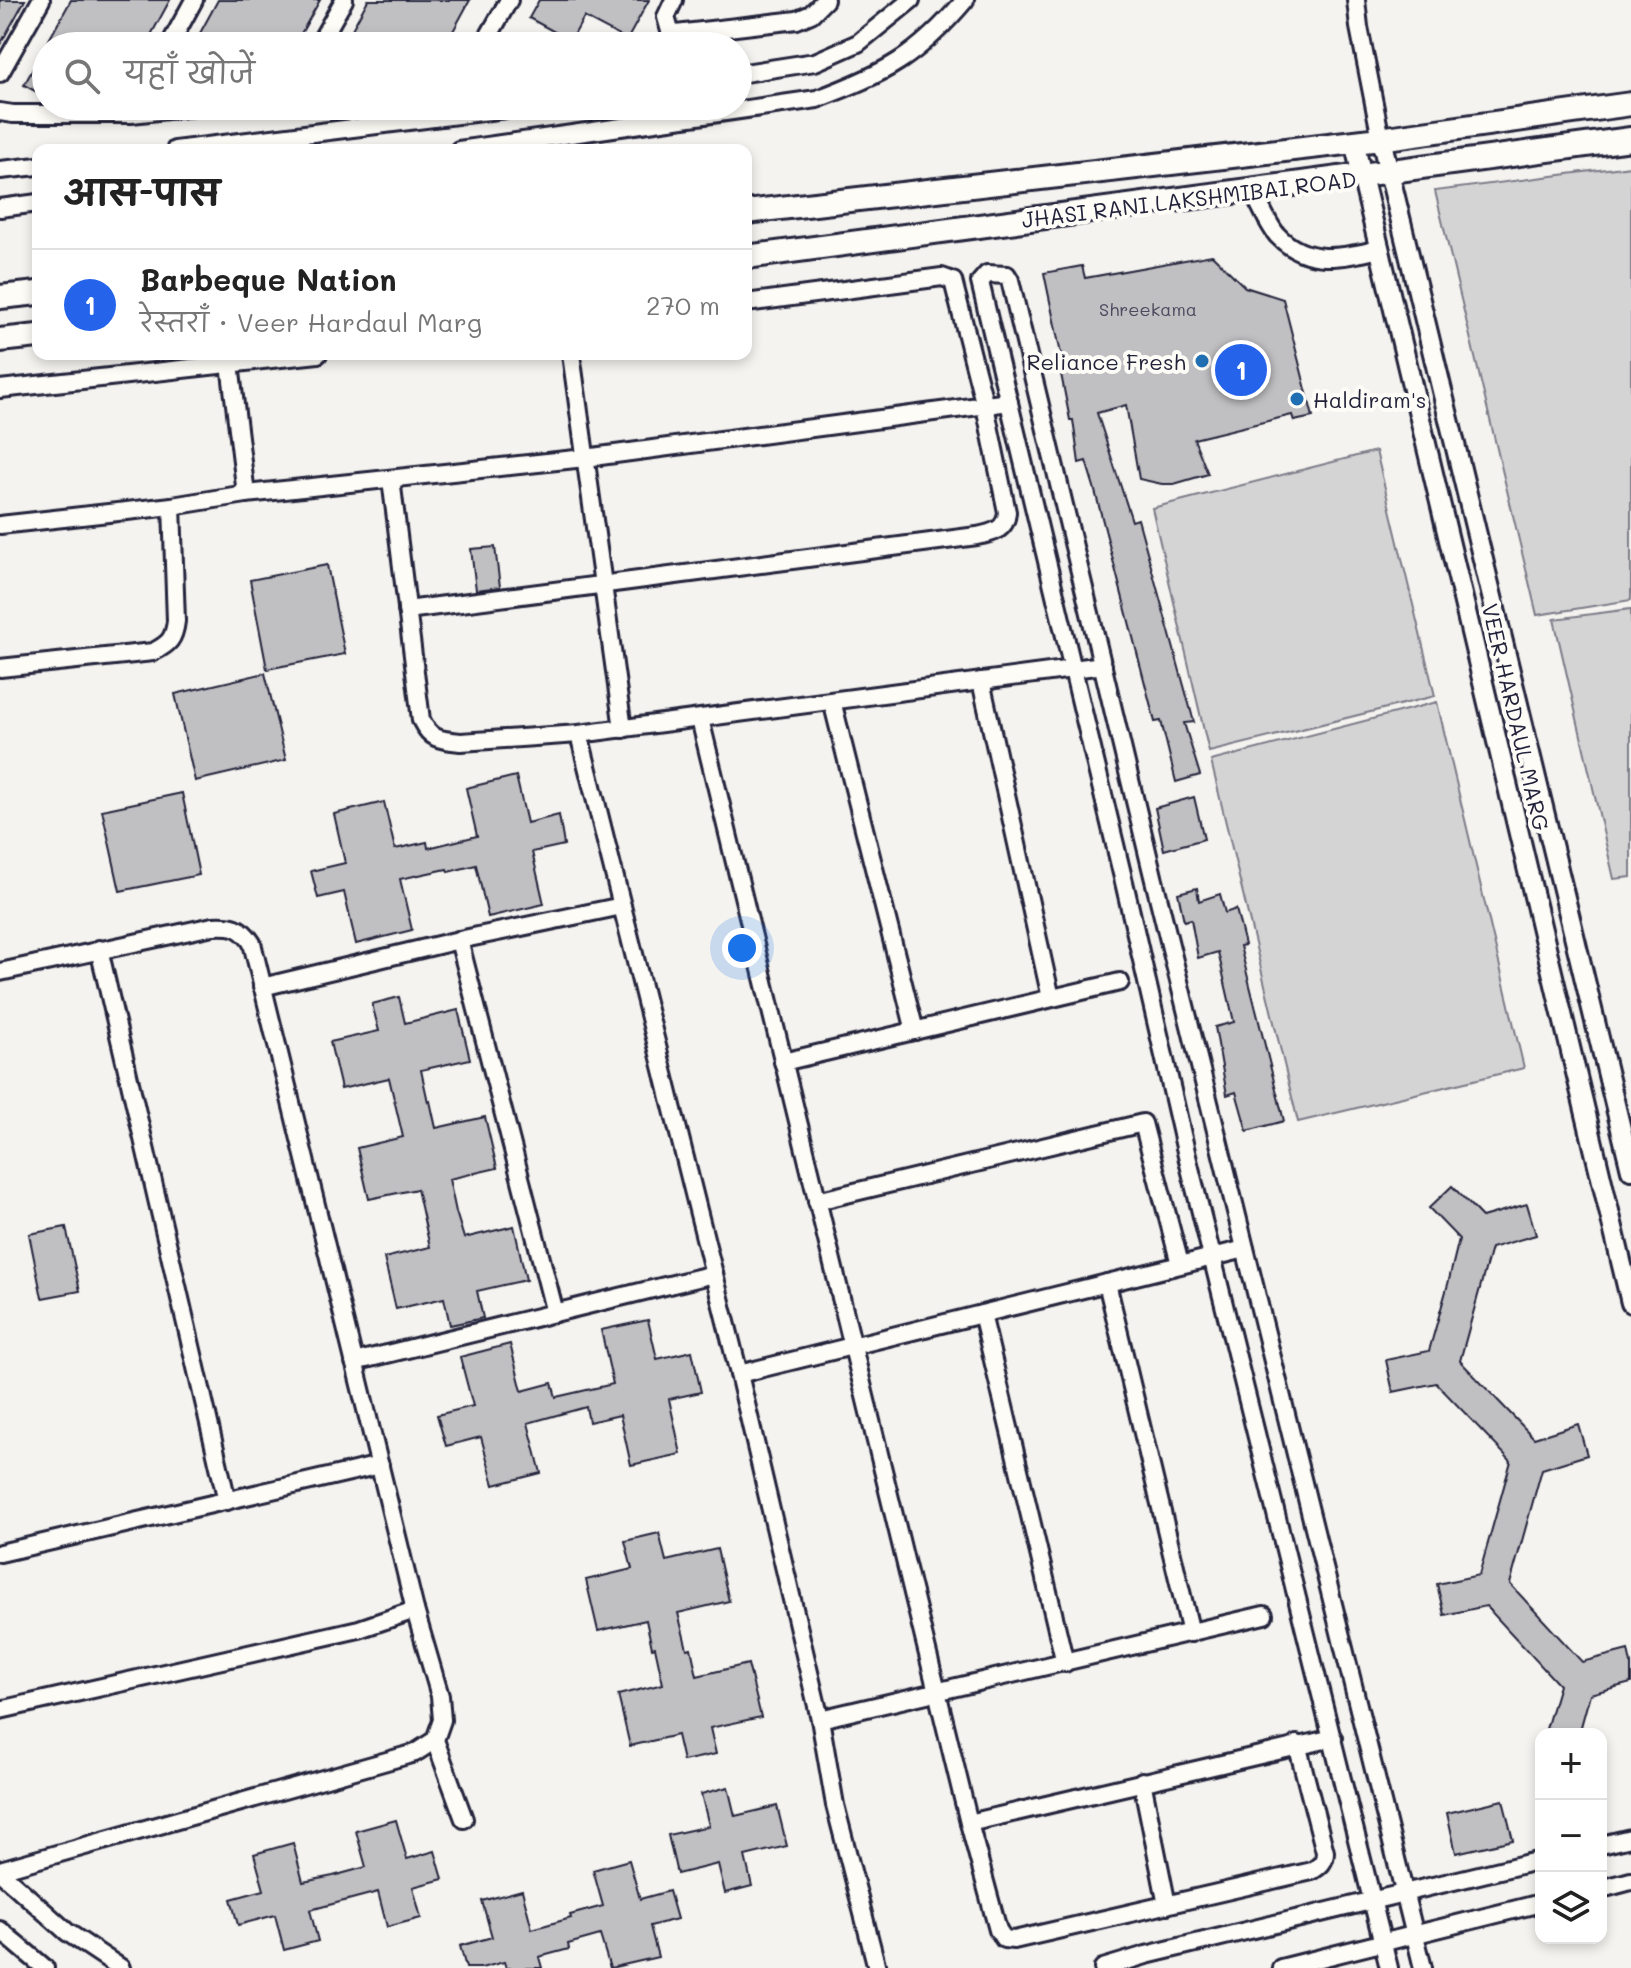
<!DOCTYPE html>
<html lang="hi">
<head>
<meta charset="utf-8">
<style>
	body { margin:0; font-family:Mali,"Playpen Sans Deva",sans-serif; background:#f2f2f2; color:#222 }
	.controls { position:absolute; right:24px; bottom:24px; display:grid; overflow:hidden; border-radius:16px; box-shadow:0 4px 12px #0003 }
	.controls button { width:72px; height:72px; display:grid; place-items:center; padding:0; border:0; border-bottom:2px solid #e0e0e0; background:#fff; color:#222; font:40px sans-serif }
	.you { position:absolute; left:742px; top:948px; width:28px; height:28px; margin:-20px; border:6px solid #fff; border-radius:50%; background:#1a73e8; box-shadow:0 0 0 12px #1a73e833 }
	.badge { display:grid; place-items:center; width:52px; height:52px; border-radius:50%; background:#2563eb; color:#fff; font-size:26px; font-weight:700 }
	.pin { position:absolute; translate:-50% -50%; border:4px solid #fff; box-shadow:0 2px 8px #0006 }
	.list { margin:0; padding:0; list-style:none }
	h2 { display:flex; justify-content:space-between; align-items:center; height:104px; margin:0; padding:0 32px; font-size:34px }
	h2 small { font-size:26px; font-weight:400; color:#767676 }
	.list li { display:grid; grid-template-columns:52px 1fr auto; gap:24px; align-items:center; box-sizing:border-box; height:112px; padding:0 32px; border-top:2px solid #e0e0e0 }
	.list b { display:block; font-size:30px; white-space:nowrap }
	.list p { margin:0; font-size:26px; white-space:nowrap; color:#767676 }
	.list em { font-size:26px; font-style:normal; color:#767676 }
	.icon { flex:none; width:44px; height:44px; fill:none; stroke:currentColor; stroke-width:2; stroke-linecap:round; stroke-linejoin:round }
	.map { position:relative; flex:none; width:1631px; height:1968px; overflow:hidden }
	.search { position:absolute; background:#fff; box-shadow:0 4px 12px #0003; left:32px; top:32px; width:720px; height:88px; display:flex; align-items:center; gap:20px; box-sizing:border-box; padding:0 28px; border-radius:44px; color:#767676; font-size:30px }
	.panel { position:absolute; background:#fff; box-shadow:0 4px 12px #0003; left:32px; top:144px; width:720px; height:216px; border-radius:16px }
	.map>svg:first-child { display:block }
	.green { fill:#d5d4d5; stroke:#7c7b88; stroke-width:2 }
	.building { fill:#c0bfc2; stroke:#22223b; stroke-width:2 }
	.lines { fill:none; stroke-linecap:round; stroke-linejoin:round }
	.minor-casing { stroke:#22223b; stroke-width:22 }
	.tertiary-casing { stroke:#22223b; stroke-width:24 }
	.secondary-casing { stroke:#22223b; stroke-width:28 }
	.minor { stroke:#fdfcf7; stroke-width:16 }
	.tertiary { stroke:#fdfcf7; stroke-width:18 }
	.secondary { stroke:#fdfcf7; stroke-width:22 }
	.poi-dot { fill:#1f6fb2; stroke:#fdfcf7; stroke-width:3 }
	.labels { text-anchor:middle; dominant-baseline:central; stroke-width:8; stroke-linejoin:round; paint-order:stroke }
	.number-label { font-size:18px; fill:#4a495d }
	.street-label { font-size:22px; fill:#22223b; stroke:#fdfcf7 }
	.poi-label { font-size:22px; fill:#22223b; stroke:#fdfcf7; text-anchor:end }
</style>
</head>
<body>
<div class="map">
<svg width="1631" height="1968" viewBox="0 0 1631 1968">
	<rect width="100%" height="100%" fill="#f4f3ef"/>
	<filter id="ink" filterUnits="userSpaceOnUse"><feTurbulence type="fractalNoise" baseFrequency=".0125" numOctaves="2"/><feDisplacementMap in="SourceGraphic" scale="16" xChannelSelector="R" yChannelSelector="G"/><feConvolveMatrix kernelMatrix="1 2 1 2 8 2 1 2 1" color-interpolation-filters="sRGB"/></filter>
	<g filter="url(#ink)">
		<g class="green">
			<polygon points="1631,166 1631,600 1537,615 1435,191"/>
			<polygon points="1376,451 1435,696 1209,752 1152,508"/>
			<polygon points="1631,609 1631,877 1614,879 1554,619"/>
			<polygon points="1437,702 1524,1068 1298,1122 1211,761"/>
		</g>
		<g class="building">
			<polygon points="0,0 25,0 0,45"/>
			<polygon points="71,0 170,0 145,46 46,46 46,97 24,85"/>
			<polygon points="218,0 320,0 294,46 193,46"/>
			<polygon points="368,0 470,0 445,46 378,46 351,31"/>
			<polygon points="539,0 649,0 627,40 584,17 571,41 529,18"/>
			<polygon points="1212,255 1245,287 1283,299 1313,417 1294,421 1292,415 1194,439 1208,474 1174,484 1162,484 1139,479 1126,405 1097,413 1132,521 1138,519 1194,722 1184,723 1200,775 1176,782 1161,721 1155,722 1094,487 1086,461 1079,463 1073,420 1070,420 1061,374 1065,373 1044,273 1082,266 1085,278"/>
			<polygon points="495,547 500,587 476,590 471,549"/>
			<polygon points="327,565 345,654 267,669 250,580"/>
			<polygon points="265,673 286,760 195,781 175,694"/>
			<polygon points="516,776 527,823 559,815 564,845 532,852 544,904 488,917 476,865 448,872 447,869 400,879 412,930 356,944 344,892 318,898 311,871 345,863 334,814 384,802 395,849 427,842 428,848 477,836 466,788"/>
			<polygon points="182,793 199,875 120,891 102,810"/>
			<polygon points="1194,797 1204,839 1164,850 1155,808"/>
			<polygon points="1197,888 1199,901 1220,894 1225,913 1236,909 1245,945 1240,946 1284,1121 1247,1131 1236,1092 1227,1095 1215,1027 1234,1022 1218,952 1198,958 1191,919 1184,921 1178,893"/>
			<polygon points="399,997 405,1023 458,1010 470,1059 421,1070 428,1102 430,1101 436,1128 485,1117 497,1168 449,1179 456,1212 464,1238 514,1226 526,1280 477,1291 483,1318 450,1325 444,1298 396,1309 384,1258 430,1247 417,1189 369,1199 357,1148 403,1137 389,1078 341,1089 330,1042 379,1031 372,1004"/>
			<polygon points="1452,1186 1482,1217 1527,1204 1536,1235 1491,1248 1460,1361 1534,1438 1578,1424 1587,1455 1542,1469 1510,1584 1582,1662 1628,1650 1631,1664 1631,1683 1590,1694 1579,1734 1563,1734 1546,1729 1559,1685 1486,1606 1444,1615 1437,1584 1479,1575 1511,1461 1436,1383 1393,1392 1386,1360 1429,1351 1448,1284 1459,1239 1429,1208"/>
			<polygon points="66,1227 80,1291 42,1298 29,1234"/>
			<polygon points="648,1320 657,1359 692,1351 701,1392 669,1399 681,1454 631,1465 620,1415 589,1422 586,1407 528,1423 541,1473 494,1485 481,1437 446,1446 437,1415 473,1406 460,1357 510,1344 522,1391 552,1383 556,1397 613,1384 601,1330"/>
			<polygon points="659,1533 666,1561 717,1549 729,1601 678,1613 687,1649 691,1648 697,1676 748,1664 761,1717 710,1728 716,1754 683,1761 677,1735 630,1746 618,1695 663,1684 655,1647 652,1648 646,1620 598,1631 586,1580 632,1569 625,1541"/>
			<polygon points="728,1787 735,1816 777,1806 787,1846 745,1856 752,1886 725,1893 718,1864 677,1874 668,1835 709,1826 701,1794"/>
			<polygon points="1503,1800 1513,1840 1456,1853 1447,1813"/>
			<polygon points="396,1820 407,1859 435,1851 443,1879 413,1887 421,1918 387,1927 378,1892 310,1910 318,1941 284,1950 275,1915 238,1925 231,1899 264,1890 254,1854 293,1843 303,1882 333,1876 366,1867 356,1831"/>
			<polygon points="629,1860 640,1899 669,1891 677,1919 650,1926 658,1957 610,1968 600,1935 568,1944 569,1949 539,1957 542,1968 506,1968 504,1962 481,1968 466,1968 460,1946 492,1937 482,1901 522,1890 532,1929 571,1918 570,1915 603,1906 593,1870"/>
		</g>
		<g class="lines">
			<defs>
				<g id="minor">
					<polyline points="674,0 666,17 670,31 676,34 797,20 811,14 825,0"/>
					<polyline points="1356,0 1359,27 1381,139"/>
					<polyline points="169,46 194,0"/>
					<polyline points="318,46 344,0"/>
					<polyline points="483,46 509,0"/>
					<polyline points="0,73 41,0"/>
					<polyline points="738,74 815,62 858,43 911,0"/>
					<polyline points="0,112 13,114 131,114 204,106"/>
					<polyline points="175,150 530,106"/>
					<path d="M459,150L817,99C886,73 917,57 965,0"/>
					<polyline points="0,170 38,166"/>
					<path d="M1252,190C1260,204 1267,223 1277,235C1306,266 1343,258 1379,249"/>
					<polyline points="0,208 38,203"/>
					<polyline points="571,354 623,729"/>
					<polyline points="230,364 246,494"/>
					<polyline points="0,389 318,354"/>
					<path d="M391,479L421,720C431,740 440,740 461,742L579,734L1103,665"/>
					<polyline points="0,525 172,506 246,494 585,458 1009,402"/>
					<path d="M407,610L977,536C993,533 1006,530 1007,512L985,406L953,281L942,277L746,303"/>
					<path d="M0,668L153,652C169,644 174,639 176,621L172,506"/>
					<polyline points="981,681 1051,998"/>
					<polyline points="832,701 915,1031"/>
					<path d="M700,719L969,1823L998,1930L1004,1939L1014,1940L1312,1871C1320,1866 1325,1862 1325,1852L1297,1744"/>
					<polyline points="579,734 739,1374 820,1719 835,1805 877,1968"/>
					<polyline points="459,940 555,1313"/>
					<polyline points="99,949 227,1501"/>
					<path d="M0,972L213,926C232,925 241,926 252,943L415,1610L440,1696L442,1720L435,1740L464,1819"/>
					<polyline points="262,987 459,940 622,906"/>
					<polyline points="783,1062 1120,982"/>
					<polyline points="817,1201 1143,1123 1180,1264"/>
					<polyline points="1107,1283 1191,1633"/>
					<polyline points="982,1314 1065,1663"/>
					<polyline points="354,1362 714,1274"/>
					<polyline points="739,1374 1245,1249"/>
					<polyline points="0,1553 380,1465"/>
					<polyline points="0,1710 359,1629 415,1610"/>
					<polyline points="820,1719 1264,1615"/>
					<polyline points="1142,1781 1167,1905"/>
					<polyline points="969,1823 1333,1738"/>
					<polyline points="1601,1845 1631,1838"/>
					<polyline points="0,1870 415,1753 435,1740"/>
					<polyline points="0,1872 67,1932 121,1968"/>
					<polyline points="1601,1889 1631,1881"/>
					<polyline points="0,1930 45,1968"/>
					<polyline points="1103,1968 1146,1955 1541,1860"/>
					<polyline points="1281,1968 1541,1903"/>
					<polyline points="1389,1968 1187,1156 1124,882 980,282 987,274 1007,275 1010,280 1153,876 1423,1968"/>
				</g>
				<g id="tertiary">
					<polyline points="1381,139 1631,1170"/>
					<polyline points="1354,142 1631,1303"/>
				</g>
				<g id="secondary">
					<polyline points="746,212 1372,140 1631,104"/>
					<polyline points="746,257 1631,139"/>
					<polyline points="0,297 38,293"/>
					<polyline points="0,340 38,336"/>
				</g>
			</defs>
			<use href="#minor" class="minor-casing"/>
			<use href="#tertiary" class="tertiary-casing"/>
			<use href="#secondary" class="secondary-casing"/>
			<use href="#minor" class="minor"/>
			<use href="#tertiary" class="tertiary"/>
			<use href="#secondary" class="secondary"/>
		</g>
	</g>
	<g class="poi-dot">
		<circle cx="1202" cy="361" r="8"/>
		<circle cx="1297" cy="399" r="8"/>
	</g>
	<g class="labels">
		<g class="number-label">
			<text x="1148" y="309">Shreekama</text>
		</g>
		<g class="street-label">
			<text transform="translate(1189 199) rotate(-7)">JHASI RANI LAKSHMIBAI ROAD</text>
			<text transform="translate(1516 717) rotate(77)">VEER HARDAUL MARG</text>
		</g>
		<g class="poi-label">
			<text x="1186" y="361">Reliance Fresh</text>
			<text x="1313" y="399" text-anchor="start">Haldiram's</text>
		</g>
	</g>
</svg>
<div class="controls">
<button>+</button>
<button>−</button>
<button><svg class="icon" aria-label="layers" viewBox="0 0 24 24"><path d="M12 4l9 5-9 5-9-5zM3 14l9 5 9-5"/></svg></button>
</div>
<div class="you"></div>
<div class="pin badge" style="left:1241px;top:370px">1</div>
<div class="search"><svg class="icon" aria-label="search" viewBox="0 0 24 24"><circle cx="10" cy="10" r="6"/><path d="M15 15l6 6"/></svg>यहाँ खोजें</div>
<section class="panel">
<h2>आस-पास<small></small></h2>
<ul class="list">
<li><span class="badge">1</span><div><b>Barbeque Nation</b><p>रेस्तराँ · Veer Hardaul Marg</p></div><em>270 m</em></li>
</ul>
</section>
</div>
</body>
</html>
